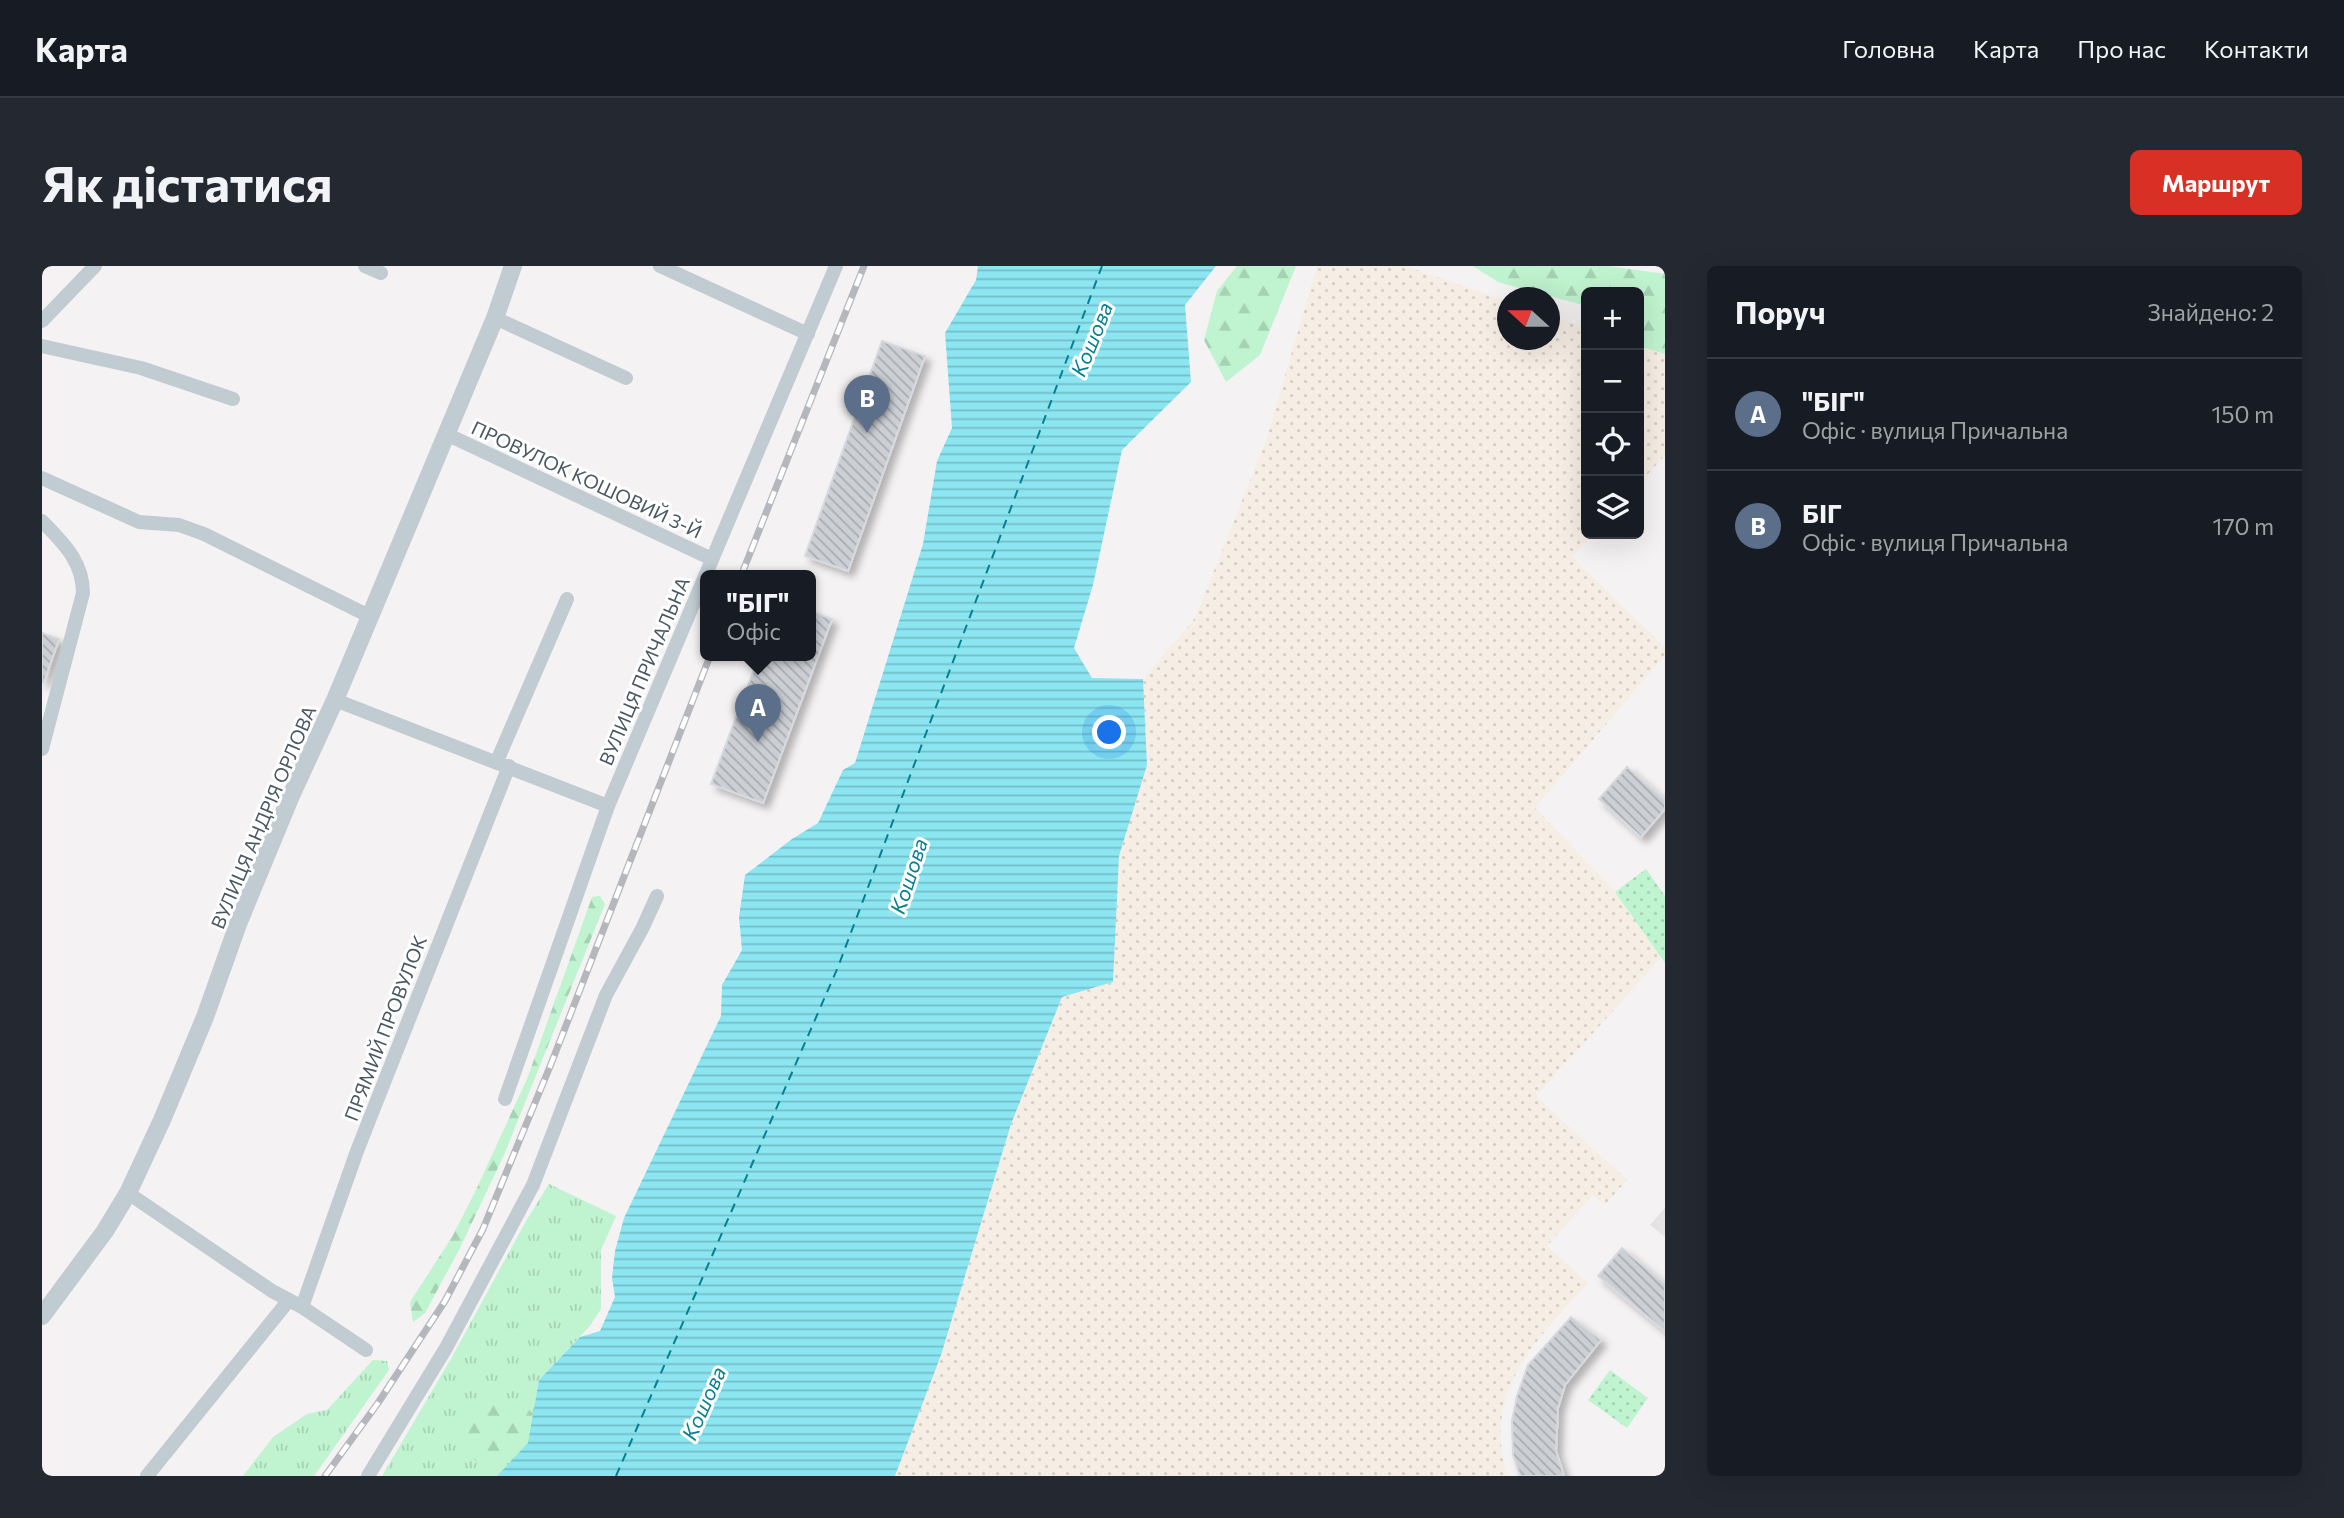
<!DOCTYPE html>
<html lang="uk">
<head>
<meta charset="utf-8">
<style>
	body { margin:0; font-family:Commissioner,sans-serif; background:#242831; color:#f1f3f6 }
	.controls { position:absolute; right:21px; top:21px; display:grid; overflow:hidden; border-radius:10px; box-shadow:0 7px 28px #0002 }
	.controls button { width:63px; height:63px; display:grid; place-items:center; padding:0; border:0; border-bottom:2px solid #363941; background:#171b24; color:#f1f3f6; font:35px sans-serif }
	.compass { position:absolute; left:1455px; top:21px; width:63px; height:63px; border-radius:50%; background:#171b24; box-shadow:0 7px 28px #0002; rotate:291deg }
	.you { position:absolute; left:1068px; top:467px; width:24px; height:24px; margin:-18px; border:5px solid #fff; border-radius:50%; background:#1a73e8; box-shadow:0 0 0 10px #1a73e833 }
	.badge { display:grid; place-items:center; width:46px; height:46px; border-radius:50%; background:#d93025; color:#fff; font-size:23px; font-weight:700 }
	.pin { position:absolute; translate:-50% -58px; filter:drop-shadow(0 2px 4px #0008) }
	.pin::after { content:''; position:absolute; top:37px; width:24px; height:21px; background:inherit; clip-path:polygon(0 0,100% 0,50% 100%) }
	.popup { position:absolute; left:658px; top:304px; width:116px; height:91px; box-sizing:border-box; display:grid; place-content:center; border-radius:10px; background:#171b24; filter:drop-shadow(0 2px 5px #0005); font-size:23px; white-space:nowrap; color:#9ea1a6 }
	.popup b { font-size:26px; color:#f1f3f6 }
	.popup::after { content:''; position:absolute; left:50%; top:100%; margin-left:-14px; border:14px solid transparent; border-top-color:#171b24 }
	.list { margin:0; padding:0; list-style:none }
	h2 { display:flex; justify-content:space-between; align-items:center; height:91px; margin:0; padding:0 28px; font-size:30px }
	h2 small { font-size:23px; font-weight:400; color:#9ea1a6 }
	.list li { display:grid; grid-template-columns:46px 1fr auto; gap:21px; align-items:center; box-sizing:border-box; height:112px; padding:0 28px; border-top:2px solid #363941 }
	.list b { display:block; font-size:26px; white-space:nowrap }
	.list p { margin:0; font-size:23px; white-space:nowrap; color:#9ea1a6 }
	.list em { font-size:23px; font-style:normal; color:#9ea1a6 }
	.icon { flex:none; width:38px; height:38px; fill:none; stroke:currentColor; stroke-width:2; stroke-linecap:round; stroke-linejoin:round }
	.map { position:relative; flex:none; width:1623px; height:1210px; overflow:hidden; border-radius:10px }
	header { display:flex; align-items:center; gap:42px; box-sizing:border-box; height:98px; padding:0 35px; background:#171b24; border-bottom:2px solid #363941 }
	header strong { font-size:33px }
	nav { display:flex; gap:38px; margin-inline-start:auto; font-size:24px }
	.intro { display:flex; align-items:center; justify-content:space-between; box-sizing:border-box; height:168px; padding:0 42px }
	h1 { margin:0; font-size:49px }
	.button { padding:18px 32px; border-radius:10px; background:#d93025; color:#fff; font-size:24px; font-weight:700 }
	main { display:flex; gap:42px; padding:0 42px }
	aside { flex:1; background:#171b24; border-radius:10px; box-shadow:0 7px 28px #0002 }
	.map>svg:first-child { display:block }
	.education { fill:#e6e3e5 }
	.grass { fill:url(#grass-tufts) }
	.forest { fill:url(#forest-firs) }
	.sand { fill:url(#sand-dots) }
	.park { fill:url(#park-dots) }
	.water { fill:url(#water-rules) }
	.lines { fill:none; stroke-linecap:round; stroke-linejoin:round }
	.ferry { stroke:#068090; stroke-width:2; stroke-dasharray:9 7; stroke-linecap:butt }
	.building { fill:url(#building-back-hatch); stroke:#d6d9de; stroke-width:2; filter:url(#shadow) }
	.minor { stroke:#c0cbd2; stroke-width:14 }
	.tertiary { stroke:#c0cbd2; stroke-width:18 }
	.rail-casing { stroke:#b4b8bd; stroke-width:7 }
	.rail { stroke:#fff; stroke-width:4.5; stroke-dasharray:13; stroke-linecap:butt }
	.labels { text-anchor:middle; dominant-baseline:central; stroke-width:6; stroke-linejoin:round; paint-order:stroke }
	.street-label { font-size:19px; fill:#495862; stroke:#fff }
	.water-label { font-size:21px; font-style:italic; fill:#068090; stroke:#fff }
</style>
</head>
<body>
<header>
<strong>Карта</strong>
<nav><a>Головна</a><a>Карта</a><a>Про нас</a><a>Контакти</a></nav>
</header>
<div class="intro"><h1>Як дістатися</h1><a class="button">Маршрут</a></div>
<main>
<div class="map">
<svg width="1623" height="1210" viewBox="0 0 1623 1210">
	<defs>
		<pattern id="grass-tufts" width="24" height="20" patternUnits="userSpaceOnUse" patternTransform="scale(1.75)"><rect width="24" height="20" fill="#c0f3cf"/><path d="M3 7l-1-3M5 7V3M7 7l1-3M15 17l-1-3M17 17v-4M19 17l1-3" fill="none" stroke="#a6d2b4"/></pattern>
		<pattern id="forest-firs" width="22" height="20" patternUnits="userSpaceOnUse" patternTransform="scale(1.75)"><rect width="22" height="20" fill="#c0f3cf"/><path d="M5 1l3.5 6h-7zM16 11l3.5 6h-7z" fill="#a6d2b4"/></pattern>
		<pattern id="sand-dots" width="8" height="8" patternUnits="userSpaceOnUse" patternTransform="scale(1.75)"><rect width="8" height="8" fill="#f6eee4"/><path d="M2 2h.1M6 6h.1" fill="none" stroke="#d4cec6" stroke-width="1.8" stroke-linecap="round"/></pattern>
		<pattern id="park-dots" width="8" height="8" patternUnits="userSpaceOnUse" patternTransform="scale(1.75)"><rect width="8" height="8" fill="#c0f3cf"/><path d="M2 2h.1M6 6h.1" fill="none" stroke="#a6d2b4" stroke-width="1.8" stroke-linecap="round"/></pattern>
		<pattern id="water-rules" width="6" height="5" patternUnits="userSpaceOnUse" patternTransform="scale(1.75)"><rect width="6" height="5" fill="#8be6f2"/><path d="M0 2.5h6" fill="none" stroke="#74bdc7"/></pattern>
		<pattern id="building-back-hatch" width="6" height="6" patternUnits="userSpaceOnUse" patternTransform="scale(1.75)"><rect width="6" height="6" fill="#ccd0d5"/><path d="M-1 5l2 2M0 0l6 6M5-1l2 2" fill="none" stroke="#a8acb0"/></pattern>
		<filter id="shadow"><feDropShadow dx="5.5" dy="5.5" stdDeviation="3.5" flood-color="#0004"/></filter>
	</defs>
	<rect width="100%" height="100%" fill="#f5f2f3"/>
	<polygon class="education" points="1623,942 1623,971 1608,959"/>
	<g class="grass">
		<polygon points="507,918 574,950 559,984 559,1043 547,1061 497,1114 487,1179 455,1210 340,1210 410,1091 484,955"/>
		<polygon points="331,1094 345,1095 347,1104 272,1210 201,1210 231,1171 265,1148 285,1144"/>
	</g>
	<g class="forest">
		<polygon points="1195,0 1254,0 1218,89 1184,116 1162,74 1175,25"/>
		<polygon points="1431,0 1567,0 1623,8 1623,129 1597,80 1597,26 1544,26 1544,40 1456,16"/>
		<polygon points="558,630 563,638 462,889 417,984 383,1047 371,1056 368,1036 410,971 433,926 485,813 550,631"/>
		<polygon points="467,1132 491,1147 487,1179 470,1194 436,1197 423,1185 419,1168 441,1138"/>
	</g>
	<g class="sand">
		<path d="M1275,0H1363L1465,35V74H1507L1508,49L1544,62V268H1551L1530,291L1623,381V389L1493,542L1569,621L1619,692L1494,830L1585,914L1563,939L1551,929L1505,980L1546,1017C1495,1073 1438,1127 1466,1210H853L899,1089L969,858L1020,731L1071,716L1077,590L1105,498L1101,413L1153,352L1224,175Z"/>
		<polygon points="1597,80 1623,88 1623,189 1597,218"/>
	</g>
	<g class="park">
		<polygon points="1604,603 1623,630 1623,697 1573,626"/>
		<polygon points="1568,1104 1606,1132 1585,1162 1546,1134"/>
	</g>
	<polygon class="water" points="936,0 1174,0 1143,39 1149,116 1080,184 1051,319 1032,382 1050,412 1101,413 1105,499 1077,590 1071,716 1020,731 969,858 899,1089 853,1210 455,1210 486,1177 497,1114 538,1071 558,1065 573,1031 570,1012 573,985 582,952 679,750 680,719 700,684 697,651 703,609 750,573 776,557 801,504 813,497 881,278 895,195 910,162 903,67 934,14"/>
	<g class="lines">
		<polyline class="ferry" points="574,1210 796,701 1060,0"/>
	</g>
	<g class="building">
		<polygon points="840,75 883,90 806,305 763,290"/>
		<polygon points="768,345 790,353 721,537 669,518 717,390 768,390"/>
		<polygon points="0,367 17,373 2,416 0,416"/>
		<polygon points="1585,501 1623,534 1623,543 1599,571 1557,533"/>
		<polygon points="1580,982 1623,1018 1623,1065 1556,1010"/>
		<polygon points="1529,1051 1559,1074 1523,1119 1516,1142 1514,1185 1522,1210 1478,1210 1471,1189 1470,1155 1475,1130 1486,1099"/>
	</g>
	<g class="lines">
		<g class="minor">
			<polyline points="323,0 339,7"/>
			<polyline points="618,0 766,68"/>
			<polyline points="453,52 584,112"/>
			<polyline points="0,55 53,0"/>
			<polyline points="0,80 99,102 191,133"/>
			<polyline points="404,168 670,293"/>
			<polyline points="0,212 97,256 137,259 162,268 327,350"/>
			<path d="M0,255C21,277 41,295 41,327L0,483"/>
			<polyline points="293,434 566,540"/>
			<polyline points="455,495 525,333"/>
			<polyline points="463,833 566,540 794,0"/>
			<polyline points="86,927 230,1025 260,1041 324,1084"/>
			<polyline points="260,1041 315,885 467,500"/>
			<polyline points="105,1210 247,1034"/>
			<polyline points="326,1210 404,1082 491,919 564,729 601,661 615,630"/>
		</g>
		<polyline class="tertiary" points="0,1050 63,965 86,927 120,854 163,751 196,658 248,532 293,434 453,52 471,0"/>
		<defs>
			<g id="rail">
				<polyline points="699,310 822,0"/>
				<polyline points="283,1210 336,1137 403,1035 441,963 509,798 668,390"/>
			</g>
		</defs>
		<use href="#rail" class="rail-casing"/>
		<use href="#rail" class="rail"/>
	</g>
	<g class="labels">
		<g class="street-label">
			<text transform="translate(545 213) rotate(25)">ПРОВУЛОК КОШОВИЙ 3-Й</text>
			<text transform="translate(602 405) rotate(-67)">ВУЛИЦЯ ПРИЧАЛЬНА</text>
			<text transform="translate(221 551) rotate(-67)">ВУЛИЦЯ АНДРІЯ ОРЛОВА</text>
			<text transform="translate(343 762) rotate(-69)">ПРЯМИЙ ПРОВУЛОК</text>
		</g>
		<g class="water-label">
			<text transform="translate(1049 73) rotate(-68)">Кошова</text>
			<text transform="translate(866 610) rotate(-72)">Кошова</text>
			<text transform="translate(661 1137) rotate(-66)">Кошова</text>
		</g>
	</g>
</svg>
<div class="controls">
<button>+</button>
<button>−</button>
<button><svg class="icon" aria-label="locate" viewBox="0 0 24 24"><circle cx="12" cy="12" r="6"/><path d="M12 2v4M12 18v4M2 12h4M18 12h4"/></svg></button>
<button><svg class="icon" aria-label="layers" viewBox="0 0 24 24"><path d="M12 4l9 5-9 5-9-5zM3 14l9 5 9-5"/></svg></button>
</div>
<svg class="compass" viewBox="-18 -18 36 36"><path d="M0-13l5 13h-10z" fill="#e53935"/><path d="M0 13l5-13h-10z" fill="#9ea1a6"/></svg>
<div class="you"></div>
<div class="pin badge" style="left:716px;top:476px;background:#5c6f8a">A</div>
<div class="popup"><b>&quot;БІГ&quot;</b>Офіс</div>
<div class="pin badge" style="left:825px;top:167px;background:#5c6f8a">B</div>
</div>
<aside>
<h2>Поруч<small>Знайдено: 2</small></h2>
<ul class="list">
<li><span class="badge" style="background:#5c6f8a">A</span><div><b>&quot;БІГ&quot;</b><p>Офіс · вулиця Причальна</p></div><em>150 m</em></li>
<li><span class="badge" style="background:#5c6f8a">B</span><div><b>БІГ</b><p>Офіс · вулиця Причальна</p></div><em>170 m</em></li>
</ul>
</aside>
</main>
</body>
</html>
